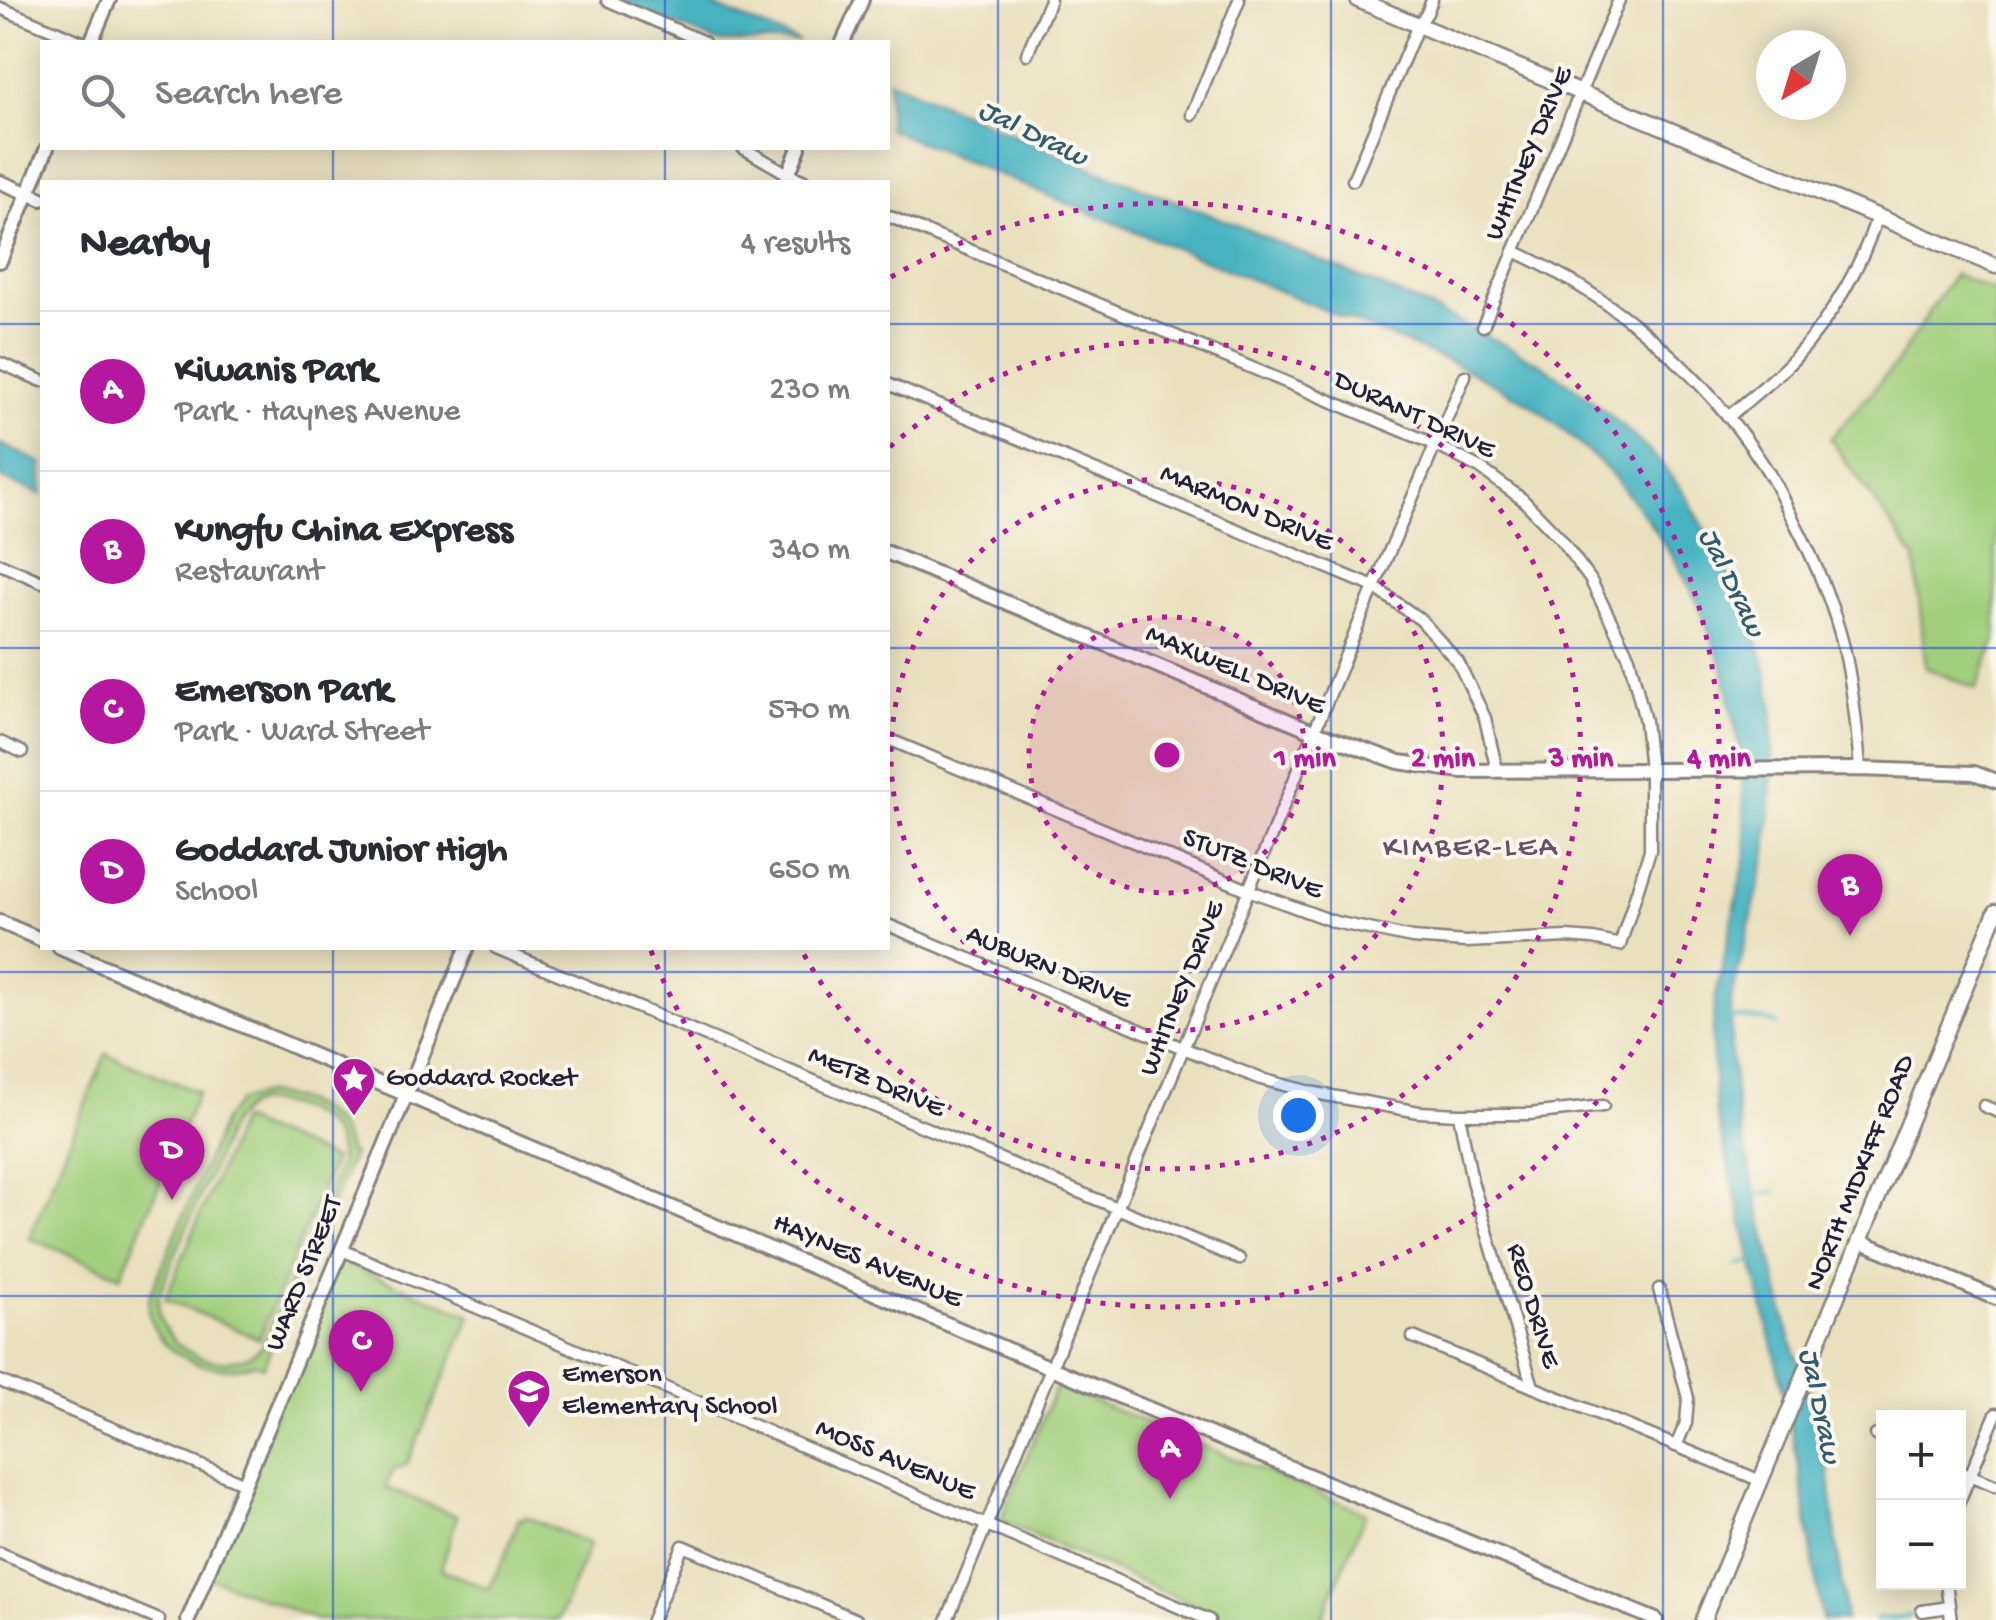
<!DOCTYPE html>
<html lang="en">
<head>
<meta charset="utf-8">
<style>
	body { margin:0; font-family:"Gochi Hand",sans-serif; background:#f7f7f7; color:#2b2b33 }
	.controls { position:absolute; right:30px; bottom:30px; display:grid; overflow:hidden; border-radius:0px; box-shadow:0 5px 25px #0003 }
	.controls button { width:90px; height:90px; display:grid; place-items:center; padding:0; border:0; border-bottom:2px solid #e1e1e2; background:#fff; color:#2b2b33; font:50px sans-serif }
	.compass { position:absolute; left:1756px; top:30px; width:90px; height:90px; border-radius:50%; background:#fff; box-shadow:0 5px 25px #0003; rotate:218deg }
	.you { position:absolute; left:1298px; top:1115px; width:35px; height:35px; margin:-25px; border:8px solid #fff; border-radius:50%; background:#1a73e8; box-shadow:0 0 0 15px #1a73e833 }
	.badge { display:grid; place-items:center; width:65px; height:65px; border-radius:50%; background:#b5179e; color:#fff; font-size:32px; font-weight:700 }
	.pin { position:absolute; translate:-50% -82px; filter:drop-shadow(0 2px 5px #0008) }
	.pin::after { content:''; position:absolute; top:52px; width:35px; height:30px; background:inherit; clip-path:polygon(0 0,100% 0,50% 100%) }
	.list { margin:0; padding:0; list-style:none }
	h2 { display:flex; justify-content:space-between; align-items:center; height:130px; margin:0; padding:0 40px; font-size:42px }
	h2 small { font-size:32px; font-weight:400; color:#7c7c81 }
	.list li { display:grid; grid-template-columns:65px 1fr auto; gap:30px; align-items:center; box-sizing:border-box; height:160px; padding:0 40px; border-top:2px solid #e1e1e2 }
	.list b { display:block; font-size:38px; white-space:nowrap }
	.list p { margin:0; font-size:32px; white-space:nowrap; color:#7c7c81 }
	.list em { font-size:32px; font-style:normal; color:#7c7c81 }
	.icon { flex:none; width:55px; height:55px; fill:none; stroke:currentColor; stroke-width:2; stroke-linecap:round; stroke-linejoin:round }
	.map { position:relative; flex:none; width:1996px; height:1620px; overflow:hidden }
	.search { position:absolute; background:#fff; box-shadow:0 5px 25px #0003; left:40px; top:40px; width:850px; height:110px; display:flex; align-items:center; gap:25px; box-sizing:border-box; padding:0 35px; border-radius:0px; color:#7c7c81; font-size:38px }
	.panel { position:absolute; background:#fff; box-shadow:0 5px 25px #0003; left:40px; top:180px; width:850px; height:770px; border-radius:0px }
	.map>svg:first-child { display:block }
	.green { fill:#a2cf7d; stroke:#62785c; stroke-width:2.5; fill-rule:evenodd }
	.water { fill:#46b4c2; stroke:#346b7e; stroke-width:2.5 }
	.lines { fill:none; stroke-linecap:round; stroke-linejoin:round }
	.stream { stroke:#46b4c2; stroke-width:4 }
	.minor-casing { stroke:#86817c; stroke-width:15 }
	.tertiary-casing { stroke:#86817c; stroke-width:18 }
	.secondary-casing { stroke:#86817c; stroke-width:19 }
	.minor { stroke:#fff; stroke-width:10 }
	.tertiary { stroke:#fff; stroke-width:12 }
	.secondary { stroke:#fff; stroke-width:14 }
	.grid { fill:none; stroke:#1d4ed8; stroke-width:2.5; stroke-opacity:0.55 }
	.ring { fill:none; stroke:#b5179e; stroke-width:5; stroke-dasharray:5 10 }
	.labels { text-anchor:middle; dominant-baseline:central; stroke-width:8; stroke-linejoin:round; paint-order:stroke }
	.street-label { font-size:28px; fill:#22223b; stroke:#fbf7ec }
	.poi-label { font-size:28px; fill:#22223b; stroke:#fbf7ec; text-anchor:start }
	.water-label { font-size:30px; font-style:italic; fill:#305c71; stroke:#fbf7ec }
	.neighbourhood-label { font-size:30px; letter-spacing:2.5px; fill:#684f6a; stroke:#fbf7ec }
	.centre { fill:#b5179e; stroke:#fbf7ec; stroke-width:5 }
	.ring-label { font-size:30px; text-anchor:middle; font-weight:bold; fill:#b5179e; stroke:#fbf7ec; stroke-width:8; stroke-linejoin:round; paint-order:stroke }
</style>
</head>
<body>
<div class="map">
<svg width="1996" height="1620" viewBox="0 0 1996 1620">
	<rect width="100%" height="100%" fill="#fbf7ec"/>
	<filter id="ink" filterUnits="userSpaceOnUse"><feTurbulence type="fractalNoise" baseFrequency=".01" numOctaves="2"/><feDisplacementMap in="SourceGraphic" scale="20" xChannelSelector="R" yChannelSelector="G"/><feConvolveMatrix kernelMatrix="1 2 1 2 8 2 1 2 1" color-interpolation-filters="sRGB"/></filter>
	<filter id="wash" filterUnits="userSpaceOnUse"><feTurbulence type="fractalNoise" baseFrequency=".0048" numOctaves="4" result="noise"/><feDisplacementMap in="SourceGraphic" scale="40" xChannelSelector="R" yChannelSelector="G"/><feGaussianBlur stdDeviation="2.25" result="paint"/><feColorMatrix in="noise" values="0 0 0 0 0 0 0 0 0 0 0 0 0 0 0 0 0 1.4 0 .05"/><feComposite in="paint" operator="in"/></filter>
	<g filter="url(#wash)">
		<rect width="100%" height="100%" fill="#e9e0bd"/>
		<g class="green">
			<polygon points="1954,274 1996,292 1996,640 1976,689 1926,668 1915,558 1830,439 1895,365"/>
			<polygon points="106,1054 198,1092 121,1276 29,1238"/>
			<path d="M264,1094C299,1096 341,1112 348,1151L353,1154L263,1367L254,1363C210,1382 139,1348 150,1295L224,1119L239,1101ZM259,1102C297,1103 341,1119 340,1164L263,1345C226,1384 149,1348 159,1293L231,1122L249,1105Z"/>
			<polygon points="240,1120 334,1160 259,1339 165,1299"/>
			<polygon points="342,1250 350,1266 471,1315 407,1464 394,1470 385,1487 457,1516 441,1569 488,1589 505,1556 519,1518 523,1520 525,1516 590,1544 558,1620 316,1620 207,1576"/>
			<polygon points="1057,1388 1062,1388 1366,1513 1321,1620 1228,1620 1006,1523 1002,1516 1054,1391"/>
		</g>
		<g class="water">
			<polygon points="616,0 699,0 799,42 717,42"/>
			<polygon points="888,80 1101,172 1237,225 1424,305 1509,347 1542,365 1579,390 1626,429 1658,460 1684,493 1720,555 1743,600 1763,658 1773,707 1771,804 1767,853 1731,1001 1731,1051 1738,1118 1789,1334 1824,1438 1846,1620 1822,1620 1798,1461 1775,1355 1716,1114 1712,1040 1715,1001 1747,851 1741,756 1723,666 1695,597 1673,557 1646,517 1609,471 1567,433 1531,404 1460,366 888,129"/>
			<polygon points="0,444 42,463 42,495 0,478"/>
		</g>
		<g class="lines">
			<g class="stream">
				<polyline points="1728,1018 1765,1020 1777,1025"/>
				<polyline points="1755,1196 1775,1192"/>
				<polyline points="1737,1265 1755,1262"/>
				<polyline points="1875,1620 1910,1616"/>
			</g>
		</g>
	</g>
	<g filter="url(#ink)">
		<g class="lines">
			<defs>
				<g id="minor">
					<polyline points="607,0 704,42"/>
					<polyline points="0,8 82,42"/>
					<polyline points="1027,54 1050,0"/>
					<polyline points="1192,114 1239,0"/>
					<polyline points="743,148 788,174 807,182"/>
					<polyline points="1353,180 1418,25 1427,13 1432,0"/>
					<polyline points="888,216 1434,444 1480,468 1522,499 1559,537 1590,579 1629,657 1645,721 1650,769 1650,850 1620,945 1593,939 1566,937 1466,942 1412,938 1335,922 1248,890 888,739"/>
					<path d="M1514,251C1615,297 1704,373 1765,467C1776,483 1784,503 1794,521C1815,561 1833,603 1844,648C1853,687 1857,728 1860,769"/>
					<polyline points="1483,326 1619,0"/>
					<polyline points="0,363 42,381"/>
					<polyline points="888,384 1374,587 1421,620 1458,662 1485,718 1497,771"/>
					<path d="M1728,417C1750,398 1774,380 1794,359C1830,320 1862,266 1877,216"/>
					<polyline points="0,564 42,582"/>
					<polyline points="0,742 22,752"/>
					<polyline points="888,925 1183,1048 1261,1079 1315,1093 1419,1112 1459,1114 1529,1114 1603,1106"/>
					<polyline points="496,948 1239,1259"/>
					<polyline points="1984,1106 1996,1111"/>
					<polyline points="1459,1114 1472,1181 1533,1387 1761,1481"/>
					<polyline points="342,1250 1209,1620"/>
					<polyline points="1659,1289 1688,1398 1686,1423 1676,1446"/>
					<polyline points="1413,1337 1533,1387"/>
					<polyline points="0,1381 245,1484"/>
					<polyline points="1876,1435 1884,1438"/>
					<polyline points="1958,1470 1996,1486"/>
					<polyline points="1958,1504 1996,1414"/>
					<polyline points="0,1553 159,1620"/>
					<polyline points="1946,1582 1951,1620"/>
					<polyline points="1922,1611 1949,1607"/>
					<polyline points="652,1620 683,1546 857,1620"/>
					<polyline points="947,1620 1374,587 1465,376"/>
				</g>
				<g id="tertiary">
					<polyline points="91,42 109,0"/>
					<polyline points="843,42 862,0"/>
					<polyline points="0,182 42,199"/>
					<polyline points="785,182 799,148"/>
					<polyline points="0,261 47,148"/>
					<polyline points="888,553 1315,732 1399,762 1461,771 1860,769 1974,773 1996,781"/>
					<polyline points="0,922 42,940"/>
					<polyline points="60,948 1051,1368 1656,1620"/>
					<polyline points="1860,1241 1996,1298"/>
					<polyline points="188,1620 467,948"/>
				</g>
				<g id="secondary">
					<polyline points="1358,0 1996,266"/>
					<polyline points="1703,1620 1996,912"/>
				</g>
			</defs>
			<use href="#minor" class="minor-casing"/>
			<use href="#tertiary" class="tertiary-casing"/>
			<use href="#secondary" class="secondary-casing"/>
			<use href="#minor" class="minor"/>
			<use href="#tertiary" class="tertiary"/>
			<use href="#secondary" class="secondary"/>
		</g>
	</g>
	<path class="grid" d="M333,0V42M665,0V42M998,0V1620M1331,0V1620M1663,0V1620M333,148V182M665,148V182M0,324H42M888,324H1996M0,648H42M888,648H1996M333,948V1620M665,948V1620M0,972H1996M0,1296H1996"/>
	<circle cx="1167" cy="755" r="138" fill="#b5179e" fill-opacity=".12"/>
	<g class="ring">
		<circle cx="1167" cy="755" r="138"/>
		<circle cx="1167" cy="755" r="276"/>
		<path d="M890 447A414 414 0 1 1 801 949"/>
		<path d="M891 277A552 552 0 1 1 650 948"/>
	</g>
	<defs>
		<symbol id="sight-pin" viewBox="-11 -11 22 30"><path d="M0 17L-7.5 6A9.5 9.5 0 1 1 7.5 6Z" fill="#b5179e" stroke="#fbf7ec"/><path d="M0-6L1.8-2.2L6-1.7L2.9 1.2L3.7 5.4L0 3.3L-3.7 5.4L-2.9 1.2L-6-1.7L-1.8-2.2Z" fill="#fff"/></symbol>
		<symbol id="school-pin" viewBox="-11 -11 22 30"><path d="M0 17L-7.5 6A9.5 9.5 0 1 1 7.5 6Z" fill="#b5179e" stroke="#fbf7ec"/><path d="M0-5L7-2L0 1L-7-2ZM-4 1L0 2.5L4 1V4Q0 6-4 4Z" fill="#fff"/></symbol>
	</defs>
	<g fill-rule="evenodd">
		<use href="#sight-pin" x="329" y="1054" width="50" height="68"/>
		<use href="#school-pin" x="504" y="1366" width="50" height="68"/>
	</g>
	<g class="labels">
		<g class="street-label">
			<text transform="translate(1530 154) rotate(-67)">WHITNEY DRIVE</text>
			<text transform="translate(1414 416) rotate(25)">DURANT DRIVE</text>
			<text transform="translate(1246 509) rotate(23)">MARMON DRIVE</text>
			<text transform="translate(1235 671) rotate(23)">MAXWELL DRIVE</text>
			<text transform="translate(1252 865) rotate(22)">STUTZ DRIVE</text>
			<text transform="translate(1048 968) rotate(23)">AUBURN DRIVE</text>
			<text transform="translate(1183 989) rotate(-68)">WHITNEY DRIVE</text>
			<text transform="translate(876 1083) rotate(23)">METZ DRIVE</text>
			<text transform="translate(1861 1173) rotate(-68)">NORTH MIDKIFF ROAD</text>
			<text transform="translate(867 1262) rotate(23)">HAYNES AVENUE</text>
			<text transform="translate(305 1274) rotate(-68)">WARD STREET</text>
			<text transform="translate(1532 1306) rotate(73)">REO DRIVE</text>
			<text transform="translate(895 1461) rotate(23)">MOSS AVENUE</text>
		</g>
		<g class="poi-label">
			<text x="386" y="1079">Goddard Rocket</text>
			<text x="562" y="1375">Emerson<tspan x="562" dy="32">Elementary School</tspan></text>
		</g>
		<g class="water-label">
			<text transform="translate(1032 135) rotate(26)">Jal Draw</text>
			<text transform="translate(1730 583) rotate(64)">Jal Draw</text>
			<text transform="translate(1818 1406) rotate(78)">Jal Draw</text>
		</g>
		<g class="neighbourhood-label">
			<text x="1471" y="849">KIMBER-LEA</text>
		</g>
	</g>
	<circle cx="1167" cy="755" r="15" class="centre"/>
	<g class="ring-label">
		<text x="1305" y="766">1 min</text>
		<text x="1443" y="766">2 min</text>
		<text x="1581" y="766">3 min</text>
		<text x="1719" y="766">4 min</text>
	</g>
</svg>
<div class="controls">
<button>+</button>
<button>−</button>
</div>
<svg class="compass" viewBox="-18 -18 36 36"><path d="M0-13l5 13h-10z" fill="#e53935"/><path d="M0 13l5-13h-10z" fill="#7c7c81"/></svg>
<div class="you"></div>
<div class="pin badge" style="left:1170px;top:1499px">A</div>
<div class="pin badge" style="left:1850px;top:936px">B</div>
<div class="pin badge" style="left:361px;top:1392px">C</div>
<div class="pin badge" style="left:172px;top:1200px">D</div>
<div class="search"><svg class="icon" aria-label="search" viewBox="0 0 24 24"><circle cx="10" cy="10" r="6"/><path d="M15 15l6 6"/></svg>Search here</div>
<section class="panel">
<h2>Nearby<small>4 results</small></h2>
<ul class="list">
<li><span class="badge">A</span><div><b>Kiwanis Park</b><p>Park · Haynes Avenue</p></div><em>230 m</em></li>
<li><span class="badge">B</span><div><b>Kungfu China Express</b><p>Restaurant</p></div><em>340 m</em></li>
<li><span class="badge">C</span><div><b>Emerson Park</b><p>Park · Ward Street</p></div><em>570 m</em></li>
<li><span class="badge">D</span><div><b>Goddard Junior High</b><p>School</p></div><em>650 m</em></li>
</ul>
</section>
</div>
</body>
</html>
